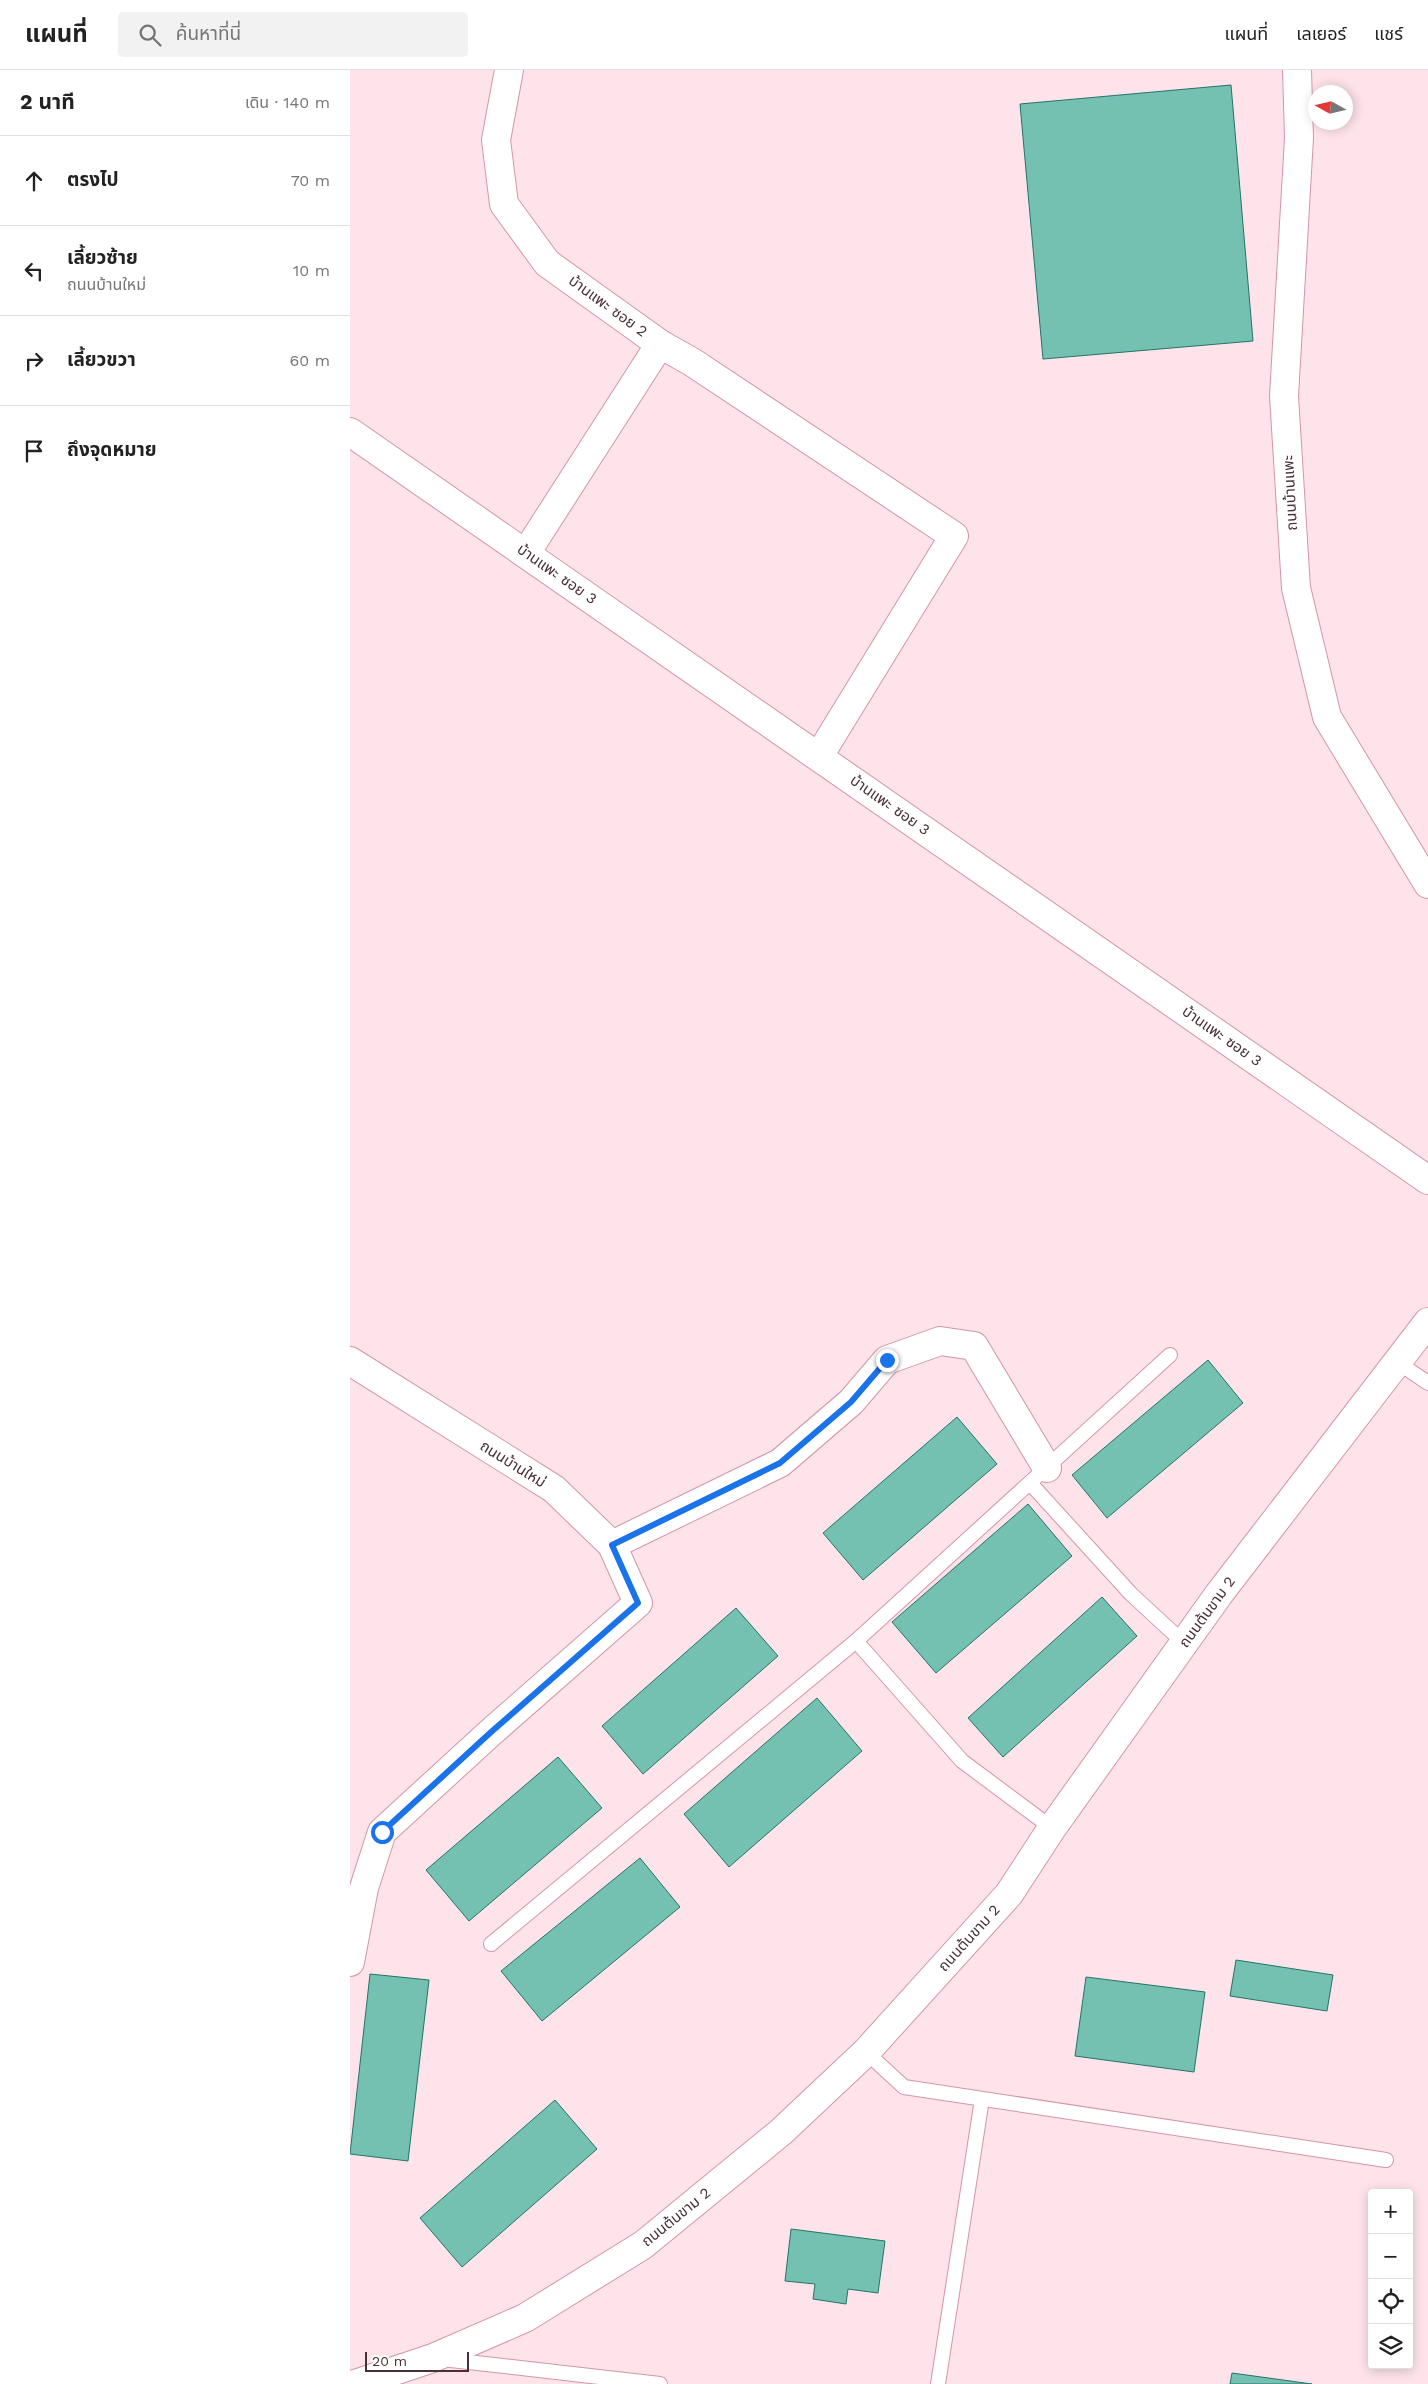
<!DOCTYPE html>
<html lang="th">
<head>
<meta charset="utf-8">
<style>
	body { margin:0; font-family:"Work Sans","Noto Sans Thai",sans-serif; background:#f2f2f2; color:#222 }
	.controls { position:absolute; right:15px; bottom:15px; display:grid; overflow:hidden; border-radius:5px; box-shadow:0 2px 12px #0003 }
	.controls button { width:45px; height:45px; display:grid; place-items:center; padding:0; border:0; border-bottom:1px solid #e0e0e0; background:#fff; color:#222; font:25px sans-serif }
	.compass { position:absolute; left:958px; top:15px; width:45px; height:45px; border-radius:50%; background:#fff; box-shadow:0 2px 12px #0003; rotate:278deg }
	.scale { position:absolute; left:15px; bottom:12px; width:104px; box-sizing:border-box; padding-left:5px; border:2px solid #492f37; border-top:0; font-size:14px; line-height:18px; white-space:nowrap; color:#492f37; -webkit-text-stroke:4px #fff; paint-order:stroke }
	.stop { position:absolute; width:15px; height:15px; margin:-11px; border:4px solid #1a73e8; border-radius:50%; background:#fff }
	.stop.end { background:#1a73e8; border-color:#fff; box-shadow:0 1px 5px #0008 }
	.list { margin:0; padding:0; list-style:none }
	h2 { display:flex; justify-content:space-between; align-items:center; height:65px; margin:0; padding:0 20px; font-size:21px }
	h2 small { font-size:16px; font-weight:400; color:#767676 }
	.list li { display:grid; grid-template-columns:32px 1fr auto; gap:15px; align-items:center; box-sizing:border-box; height:90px; padding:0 20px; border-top:1px solid #e0e0e0 }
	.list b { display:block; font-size:19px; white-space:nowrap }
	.list p { margin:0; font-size:16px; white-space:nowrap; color:#767676 }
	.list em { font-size:16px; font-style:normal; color:#767676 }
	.icon { flex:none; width:28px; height:28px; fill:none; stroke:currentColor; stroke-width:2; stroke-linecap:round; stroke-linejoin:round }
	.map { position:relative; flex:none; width:1078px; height:2314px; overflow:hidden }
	header { display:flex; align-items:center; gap:30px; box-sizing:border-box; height:70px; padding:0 25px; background:#fff; border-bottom:1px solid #e0e0e0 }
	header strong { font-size:24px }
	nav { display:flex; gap:28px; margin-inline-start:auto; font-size:18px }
	.search { width:350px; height:45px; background:#f2f2f2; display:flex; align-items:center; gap:12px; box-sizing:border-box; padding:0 18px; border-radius:5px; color:#767676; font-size:19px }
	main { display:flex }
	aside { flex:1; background:#fff }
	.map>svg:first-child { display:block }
	.building { fill:#75c1b1; stroke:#237467 }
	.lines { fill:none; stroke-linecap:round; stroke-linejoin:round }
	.lane-casing { stroke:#d495a7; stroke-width:16 }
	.street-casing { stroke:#d495a7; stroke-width:30 }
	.lane { stroke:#fff; stroke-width:14 }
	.street { stroke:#fff; stroke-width:28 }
	.route { stroke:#1a73e8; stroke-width:6 }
	.labels { text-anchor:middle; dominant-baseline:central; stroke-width:5; stroke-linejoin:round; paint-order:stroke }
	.street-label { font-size:15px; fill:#492f37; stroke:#fff }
</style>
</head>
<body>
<header>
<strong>แผนที่</strong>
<div class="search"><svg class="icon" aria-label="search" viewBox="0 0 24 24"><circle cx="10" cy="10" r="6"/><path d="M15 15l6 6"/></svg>ค้นหาที่นี่</div>
<nav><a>แผนที่</a><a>เลเยอร์</a><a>แชร์</a></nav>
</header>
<main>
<aside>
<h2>2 นาที<small>เดิน · 140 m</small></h2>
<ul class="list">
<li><svg class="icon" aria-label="ahead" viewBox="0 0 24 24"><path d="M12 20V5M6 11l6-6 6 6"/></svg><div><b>ตรงไป</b></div><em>70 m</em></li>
<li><svg class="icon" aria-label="left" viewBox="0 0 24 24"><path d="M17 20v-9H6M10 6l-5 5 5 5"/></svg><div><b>เลี้ยวซ้าย</b><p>ถนนบ้านใหม่</p></div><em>10 m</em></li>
<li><svg class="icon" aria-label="right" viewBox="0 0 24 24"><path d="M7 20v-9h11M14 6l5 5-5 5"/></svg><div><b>เลี้ยวขวา</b></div><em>60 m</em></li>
<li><svg class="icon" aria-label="arrive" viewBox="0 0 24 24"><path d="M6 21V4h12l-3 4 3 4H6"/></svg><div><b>ถึงจุดหมาย</b></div></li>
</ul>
</aside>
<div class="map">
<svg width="1078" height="2314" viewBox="0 0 1078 2314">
	<rect width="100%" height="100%" fill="#fee3ea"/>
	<g class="building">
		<polygon points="881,15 903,271 693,289 670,34"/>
		<polygon points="858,1290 893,1333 757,1448 722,1405"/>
		<polygon points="607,1347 647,1394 513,1510 473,1463"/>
		<polygon points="678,1434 722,1486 586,1603 542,1552"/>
		<polygon points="752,1527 787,1566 653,1687 618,1648"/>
		<polygon points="386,1538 428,1586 293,1704 252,1656"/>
		<polygon points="467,1628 512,1681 379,1797 334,1744"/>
		<polygon points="208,1687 252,1738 119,1851 76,1800"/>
		<polygon points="290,1788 330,1837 192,1951 151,1901"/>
		<polygon points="886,1890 983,1905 977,1941 880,1926"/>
		<polygon points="20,1904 79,1910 58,2091 0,2084"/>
		<polygon points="736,1907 855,1922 844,2002 725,1986"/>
		<polygon points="205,2030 247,2079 112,2197 70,2148"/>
		<polygon points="441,2159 535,2171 528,2223 498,2219 496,2234 463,2229 465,2214 435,2211"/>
		<polygon points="882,2303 962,2314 880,2314"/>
	</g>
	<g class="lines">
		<defs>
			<g id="lane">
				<polyline points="1047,1292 1078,1313"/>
				<polyline points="680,1413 781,1524 834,1573"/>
				<polyline points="506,1571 820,1285"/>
				<polyline points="141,1874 506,1571 612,1691 702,1758"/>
				<polyline points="516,1982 554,2017 1036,2090"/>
				<polyline points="92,2289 310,2314"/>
				<polyline points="588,2314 632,2029"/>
			</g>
			<g id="street">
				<polyline points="159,0 146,70 154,134 197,193 310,274 342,292 604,466 469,686"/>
				<polyline points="947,0 949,68 934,326 946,518 977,647 1078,814"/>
				<polyline points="0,362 1078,1110"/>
				<polyline points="176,483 310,274"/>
				<polyline points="0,1291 204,1419 262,1475 288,1533 140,1663 32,1762 14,1818 0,1892"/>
				<polyline points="262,1475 430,1393 501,1332 537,1290 590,1271 624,1276 697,1398"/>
				<polyline points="5,2314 83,2288 175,2248 293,2175 431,2062 516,1982 659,1824 702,1758 869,1524 1078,1252"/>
			</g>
		</defs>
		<use href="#lane" class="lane-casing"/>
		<use href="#street" class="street-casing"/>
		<use href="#lane" class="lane"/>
		<use href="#street" class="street"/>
	</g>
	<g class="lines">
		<polyline class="route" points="32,1762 140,1663 288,1533 262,1475 430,1393 501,1332 537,1290"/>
	</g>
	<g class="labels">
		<g class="street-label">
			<text transform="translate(258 236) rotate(36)">บ้านแพะ ซอย 2</text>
			<text transform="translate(940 423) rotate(-93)">ถนนบ้านแพะ</text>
			<text transform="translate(207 504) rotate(35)">บ้านแพะ ซอย 3</text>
			<text transform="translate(540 735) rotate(35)">บ้านแพะ ซอย 3</text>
			<text transform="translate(872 966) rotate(35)">บ้านแพะ ซอย 3</text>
			<text transform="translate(163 1394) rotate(32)">ถนนบ้านใหม่</text>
			<text transform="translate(857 1542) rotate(-54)">ถนนต้นขาม 2</text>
			<text transform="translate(619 1868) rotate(-48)">ถนนต้นขาม 2</text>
			<text transform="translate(326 2147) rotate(-39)">ถนนต้นขาม 2</text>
		</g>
	</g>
</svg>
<div class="controls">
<button>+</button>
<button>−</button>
<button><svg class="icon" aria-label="locate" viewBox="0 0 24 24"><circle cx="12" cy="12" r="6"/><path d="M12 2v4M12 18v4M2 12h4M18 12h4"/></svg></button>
<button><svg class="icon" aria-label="layers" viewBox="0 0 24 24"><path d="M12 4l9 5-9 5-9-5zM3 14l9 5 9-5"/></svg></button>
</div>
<svg class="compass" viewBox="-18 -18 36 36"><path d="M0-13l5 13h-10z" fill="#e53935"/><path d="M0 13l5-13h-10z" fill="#767676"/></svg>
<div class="scale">20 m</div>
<div class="stop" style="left:32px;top:1762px"></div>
<div class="stop end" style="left:537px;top:1290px"></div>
</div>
</main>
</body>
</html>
